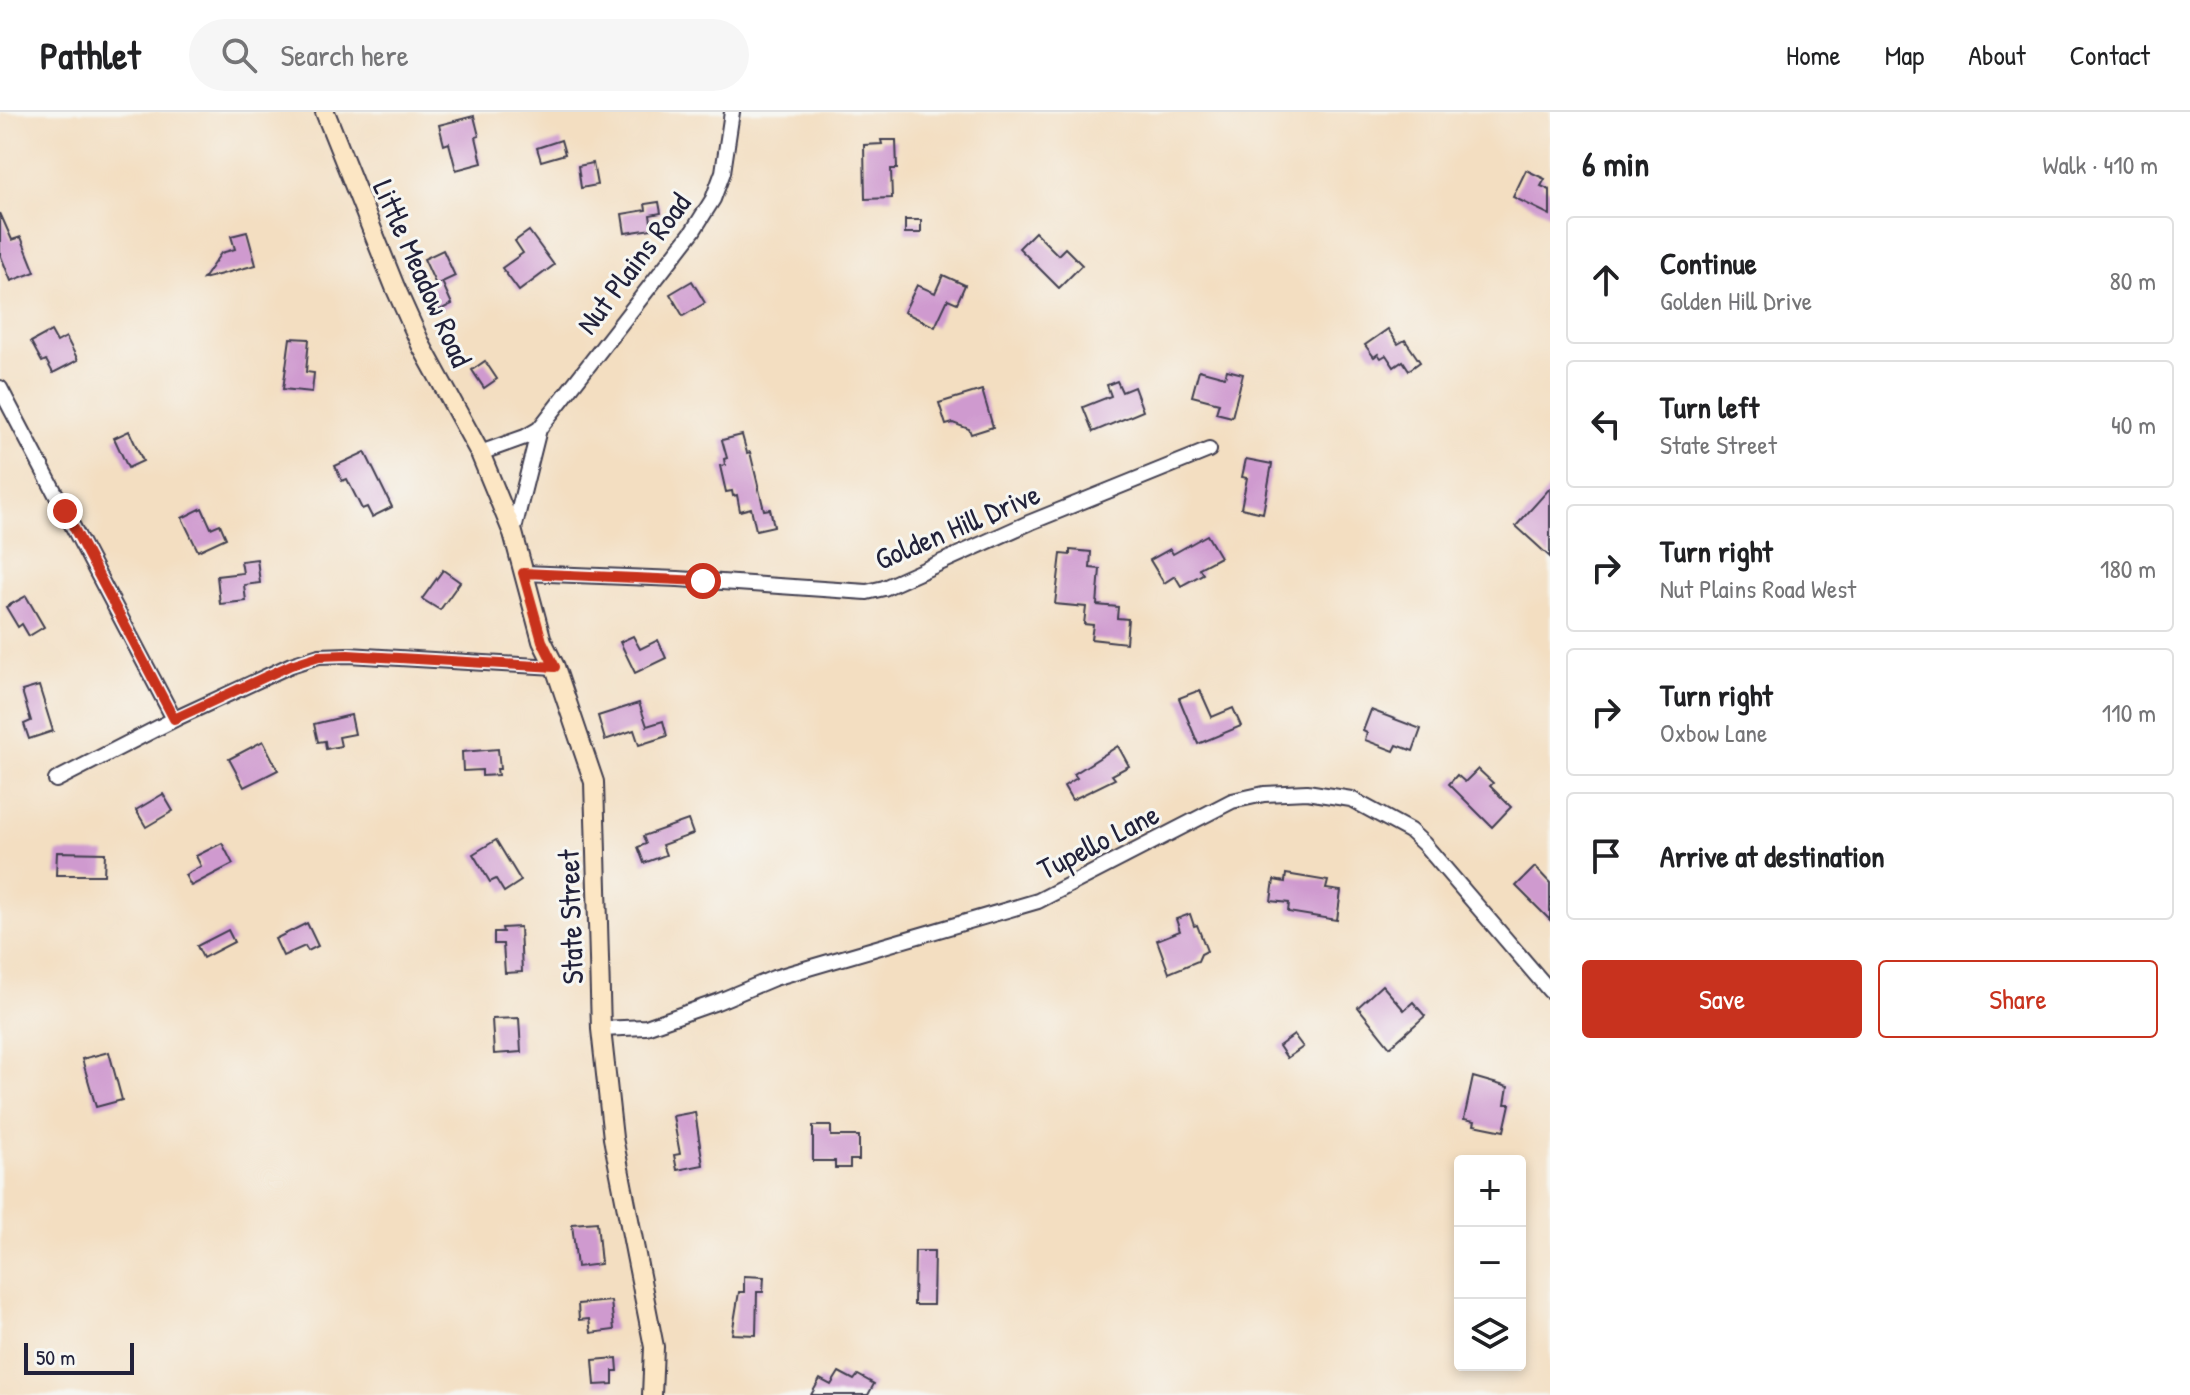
<!DOCTYPE html>
<html lang="en">
<head>
<meta charset="utf-8">
<style>
	body { margin:0; font-family:"Patrick Hand",sans-serif; background:#f6f6f6; color:#202124 }
	.controls { position:absolute; right:24px; bottom:24px; display:grid; overflow:hidden; border-radius:8px; box-shadow:0 4px 12px #0003 }
	.controls button { width:72px; height:72px; display:grid; place-items:center; padding:0; border:0; border-bottom:2px solid #e0e0e0; background:#fff; color:#202124; font:40px sans-serif }
	.scale { position:absolute; left:24px; bottom:20px; width:110px; box-sizing:border-box; padding-left:8px; border:4px solid #22223b; border-top:0; font-size:22px; line-height:28px; white-space:nowrap; color:#22223b; -webkit-text-stroke:6px #f6f6f2; paint-order:stroke }
	.stop { position:absolute; width:24px; height:24px; margin:-18px; border:6px solid #c8321e; border-radius:50%; background:#fff }
	.stop.end { background:#c8321e; border-color:#fff; box-shadow:0 2px 8px #0008 }
	.list { margin:0; padding:0; list-style:none }
	h2 { display:flex; justify-content:space-between; align-items:center; height:104px; margin:0; padding:0 32px; font-size:34px }
	h2 small { font-size:26px; font-weight:400; color:#757577 }
	.list li { display:grid; grid-template-columns:52px 1fr auto; gap:24px; align-items:center; box-sizing:border-box; height:128px; margin:0 16px 16px; padding:0 16px; border:2px solid #e0e0e0; border-radius:8px }
	.list b { display:block; font-size:30px; white-space:nowrap }
	.list p { margin:0; font-size:26px; white-space:nowrap; color:#757577 }
	.list em { font-size:26px; font-style:normal; color:#757577 }
	.actions { display:flex; gap:16px; padding:24px 32px }
	.actions a { flex:1; padding:18px 0; border:2px solid #c8321e; border-radius:8px; text-align:center; font-size:28px; color:#c8321e }
	.actions .main { background:#c8321e; color:#fff }
	.icon { flex:none; width:44px; height:44px; fill:none; stroke:currentColor; stroke-width:2; stroke-linecap:round; stroke-linejoin:round }
	.map { position:relative; flex:none; width:1550px; height:1283px; overflow:hidden }
	header { display:flex; align-items:center; gap:48px; box-sizing:border-box; height:112px; padding:0 40px; background:#fff; border-bottom:2px solid #e0e0e0 }
	header strong { font-size:38px }
	nav { display:flex; gap:44px; margin-inline-start:auto; font-size:28px }
	.search { width:560px; height:72px; background:#f6f6f6; display:flex; align-items:center; gap:20px; box-sizing:border-box; padding:0 28px; border-radius:44px; color:#757577; font-size:30px }
	main { display:flex }
	aside { flex:1; background:#fff }
	.map>svg:first-child { display:block }
	.building { fill:#cf9acf }
	.lines { fill:none; stroke-linecap:round; stroke-linejoin:round }
	.street-casing { stroke:#413e4f; stroke-width:18 }
	.secondary-casing { stroke:#413e4f; stroke-width:22 }
	.street { stroke:#fff; stroke-width:14 }
	.secondary { stroke:#fce6c4; stroke-width:18 }
	.route { stroke:#c8321e; stroke-width:10 }
	.labels { text-anchor:middle; dominant-baseline:central; stroke-width:6; stroke-linejoin:round; paint-order:stroke }
	.street-label { font-size:30px; fill:#22223b; stroke:#f6f6f2 }
</style>
</head>
<body>
<header>
<strong>Pathlet</strong>
<div class="search"><svg class="icon" aria-label="search" viewBox="0 0 24 24"><circle cx="10" cy="10" r="6"/><path d="M15 15l6 6"/></svg>Search here</div>
<nav><a>Home</a><a>Map</a><a>About</a><a>Contact</a></nav>
</header>
<main>
<div class="map">
<svg width="1550" height="1283" viewBox="0 0 1550 1283">
	<rect width="100%" height="100%" fill="#f6f6f2"/>
	<filter id="ink" filterUnits="userSpaceOnUse"><feTurbulence type="fractalNoise" baseFrequency=".0125" numOctaves="2"/><feDisplacementMap in="SourceGraphic" scale="16" xChannelSelector="R" yChannelSelector="G"/><feConvolveMatrix kernelMatrix="1 2 1 2 8 2 1 2 1" color-interpolation-filters="sRGB"/></filter>
	<filter id="wash" filterUnits="userSpaceOnUse"><feTurbulence type="fractalNoise" baseFrequency=".006" numOctaves="4" result="noise"/><feDisplacementMap in="SourceGraphic" scale="32" xChannelSelector="R" yChannelSelector="G"/><feGaussianBlur stdDeviation="1.8" result="paint"/><feColorMatrix in="noise" values="0 0 0 0 0 0 0 0 0 0 0 0 0 0 0 0 0 1.4 0 .05"/><feComposite in="paint" operator="in"/></filter>
	<g filter="url(#wash)">
		<rect width="100%" height="100%" fill="#f3dec1"/>
		<g id="blocks">
			<g class="building">
				<polygon points="474,4 479,24 476,25 482,51 456,58 449,31 444,33 439,13"/>
				<polygon points="561,28 565,42 541,49 537,36"/>
				<polygon points="881,28 896,28 897,57 891,57 892,86 865,87 864,33 882,32"/>
				<polygon points="593,51 597,73 581,76 578,54"/>
				<polygon points="1526,58 1545,67 1541,74 1550,78 1550,103 1513,85"/>
				<polygon points="659,90 661,101 650,103 652,117 625,121 622,102 646,98 645,92"/>
				<polygon points="0,101 12,128 21,125 35,160 11,169 0,142"/>
				<rect x="905" y="108" width="16" height="13"/>
				<polygon points="529,119 554,153 519,179 502,156 523,141 515,129"/>
				<polygon points="247,120 256,153 203,167 221,141 235,137 231,124"/>
				<polygon points="1035,120 1058,143 1065,136 1082,153 1059,176 1019,136"/>
				<polygon points="443,138 455,164 436,173 424,147"/>
				<polygon points="943,163 965,173 957,191 948,187 935,215 904,200 917,173 935,181"/>
				<polygon points="692,169 705,191 683,204 670,182"/>
				<polygon points="442,170 452,192 436,200 425,178"/>
				<polygon points="1388,217 1398,232 1405,228 1420,250 1409,258 1403,249 1394,255 1386,243 1381,246 1378,242 1374,245 1365,233"/>
				<polygon points="51,219 57,230 66,225 78,248 53,261 46,248 42,250 31,230"/>
				<polygon points="290,226 309,227 306,260 314,261 312,280 283,277"/>
				<polygon points="485,249 497,267 484,276 472,258"/>
				<polygon points="1199,258 1225,265 1227,258 1243,262 1232,305 1216,301 1219,291 1192,284"/>
				<polygon points="1117,269 1122,280 1134,275 1143,299 1093,320 1083,295 1111,284 1107,273"/>
				<polygon points="982,278 993,315 971,322 969,317 953,311 946,313 939,291"/>
				<polygon points="129,319 143,349 128,356 114,326"/>
				<polygon points="742,323 747,341 750,340 764,398 770,397 774,414 756,418 751,396 740,399 737,383 733,384 732,379 726,380 720,354 725,353 724,347 727,346 722,328"/>
				<polygon points="365,340 392,395 372,405 367,395 362,397 347,367 342,369 335,354"/>
				<polygon points="1246,347 1272,352 1263,401 1241,396 1247,366 1242,365"/>
				<polygon points="1550,376 1550,445 1516,414"/>
				<polygon points="202,396 211,416 220,412 226,426 198,439 182,406"/>
				<polygon points="1207,423 1220,445 1199,456 1203,462 1181,474 1175,464 1164,471 1150,448 1170,437 1173,442"/>
				<polygon points="1070,438 1091,440 1090,456 1100,457 1097,493 1118,495 1117,506 1128,507 1126,531 1091,527 1093,513 1084,512 1086,495 1055,492 1061,442 1070,443"/>
				<polygon points="257,447 260,471 244,473 246,489 220,492 217,464 243,461 241,449"/>
				<polygon points="443,458 460,470 440,498 422,487"/>
				<polygon points="26,484 44,515 29,524 22,512 18,515 6,495"/>
				<polygon points="633,524 640,537 658,528 666,546 635,561 620,530"/>
				<polygon points="39,574 53,619 29,627 24,612 31,609 22,579"/>
				<polygon points="1200,578 1212,605 1233,596 1241,614 1198,632 1179,586"/>
				<polygon points="639,591 647,614 663,609 667,624 639,633 634,618 605,628 598,604"/>
				<polygon points="1371,598 1421,617 1413,639 1397,633 1394,639 1365,628 1367,621 1363,619"/>
				<polygon points="351,603 355,622 339,625 341,634 326,637 325,629 318,630 314,612"/>
				<polygon points="263,629 278,658 244,675 229,647"/>
				<polygon points="1118,634 1129,654 1112,663 1115,667 1072,688 1064,674 1077,666 1074,662"/>
				<polygon points="498,637 500,657 497,657 498,663 482,664 482,658 463,659 462,640"/>
				<polygon points="1478,657 1493,671 1490,674 1511,695 1492,715 1449,672 1457,663 1465,670"/>
				<polygon points="163,682 173,699 146,715 136,698"/>
				<polygon points="688,708 693,722 662,733 666,743 644,751 638,735 646,732 643,724"/>
				<polygon points="496,728 521,769 504,780 496,767 490,770 473,742"/>
				<polygon points="222,731 233,752 191,774 185,763 201,754 196,744"/>
				<polygon points="57,740 105,741 104,763 56,763"/>
				<polygon points="1535,755 1550,771 1550,808 1516,774"/>
				<polygon points="1286,762 1328,769 1326,777 1341,779 1337,808 1288,800 1289,791 1271,789 1274,768 1285,770"/>
				<polygon points="1190,802 1194,814 1197,813 1207,839 1201,842 1198,849 1169,861 1157,828 1180,819 1176,807"/>
				<polygon points="307,811 318,834 308,839 305,834 283,844 275,827"/>
				<polygon points="520,815 522,860 505,861 503,832 494,832 494,820 503,820 502,816"/>
				<polygon points="228,818 234,830 203,846 197,834"/>
				<polygon points="1382,873 1404,898 1413,890 1425,904 1390,935 1358,895"/>
				<polygon points="519,906 521,940 494,942 492,907"/>
				<polygon points="1294,923 1303,935 1287,946 1279,934"/>
				<polygon points="109,940 122,988 96,995 82,947"/>
				<polygon points="1473,965 1508,975 1505,992 1510,992 1504,1019 1474,1013 1475,1009 1464,1007"/>
				<polygon points="695,1000 703,1053 677,1058 674,1043 680,1042 673,1004"/>
				<polygon points="813,1014 831,1014 831,1024 859,1024 859,1048 850,1048 850,1056 835,1056 835,1049 813,1049"/>
				<polygon points="597,1110 601,1152 577,1155 572,1112"/>
				<polygon points="915,1139 934,1139 933,1193 914,1193"/>
				<polygon points="744,1164 764,1165 763,1180 757,1180 756,1223 732,1222 739,1180 744,1180"/>
				<polygon points="611,1189 614,1218 591,1221 589,1207 579,1208 578,1192"/>
				<polygon points="617,1246 618,1259 613,1259 613,1272 595,1273 593,1248"/>
				<polygon points="839,1260 854,1268 858,1263 874,1272 868,1283 811,1283 820,1267 831,1273"/>
			</g>
		</g>
	</g>
	<g filter="url(#ink)">
		<use href="#blocks" fill-opacity="0" stroke="#413e4f" stroke-width="2"/>
		<g class="lines">
			<defs>
				<g id="street">
					<polyline points="0,276 174,607"/>
					<polyline points="480,341 525,325 539,317 693,119 713,87 723,60 732,0"/>
					<polyline points="513,421 539,317"/>
					<polyline points="523,461 678,467 867,480 884,476 1031,410 1209,338"/>
					<polyline points="56,668 179,605 291,553 319,544 348,543 555,555"/>
					<polyline points="601,917 646,915 717,890 774,866 1038,789 1232,689 1264,682 1307,680 1351,687 1410,719 1424,732 1550,879"/>
				</g>
				<polyline id="secondary" points="325,0 395,175 422,235 480,341 513,421 542,529 555,555 594,670 601,917 613,1026 654,1235 652,1283"/>
			</defs>
			<use href="#street" class="street-casing"/>
			<use href="#secondary" class="secondary-casing"/>
			<use href="#street" class="street"/>
			<use href="#secondary" class="secondary"/>
		</g>
	</g>
	<g class="lines" filter="url(#ink)">
		<polyline class="route" points="65,399 174,607 291,553 319,544 348,543 555,555 542,529 523,461 703,469"/>
	</g>
	<g class="labels">
		<g class="street-label">
			<text transform="translate(633 151) rotate(-53)">Nut Plains Road</text>
			<text transform="translate(423 161) rotate(66)">Little Meadow Road</text>
			<text transform="translate(957 414) rotate(-23)">Golden Hill Drive</text>
			<text transform="translate(1098 729) rotate(-27)">Tupello Lane</text>
			<text transform="translate(570 805) rotate(-92)">State Street</text>
		</g>
	</g>
</svg>
<div class="controls">
<button>+</button>
<button>−</button>
<button><svg class="icon" aria-label="layers" viewBox="0 0 24 24"><path d="M12 4l9 5-9 5-9-5zM3 14l9 5 9-5"/></svg></button>
</div>
<div class="scale">50 m</div>
<div class="stop" style="left:703px;top:469px"></div>
<div class="stop end" style="left:65px;top:399px"></div>
</div>
<aside>
<h2>6 min<small>Walk · 410 m</small></h2>
<ul class="list">
<li><svg class="icon" aria-label="ahead" viewBox="0 0 24 24"><path d="M12 20V5M6 11l6-6 6 6"/></svg><div><b>Continue</b><p>Golden Hill Drive</p></div><em>80 m</em></li>
<li><svg class="icon" aria-label="left" viewBox="0 0 24 24"><path d="M17 20v-9H6M10 6l-5 5 5 5"/></svg><div><b>Turn left</b><p>State Street</p></div><em>40 m</em></li>
<li><svg class="icon" aria-label="right" viewBox="0 0 24 24"><path d="M7 20v-9h11M14 6l5 5-5 5"/></svg><div><b>Turn right</b><p>Nut Plains Road West</p></div><em>180 m</em></li>
<li><svg class="icon" aria-label="right" viewBox="0 0 24 24"><path d="M7 20v-9h11M14 6l5 5-5 5"/></svg><div><b>Turn right</b><p>Oxbow Lane</p></div><em>110 m</em></li>
<li><svg class="icon" aria-label="arrive" viewBox="0 0 24 24"><path d="M6 21V4h12l-3 4 3 4H6"/></svg><div><b>Arrive at destination</b></div></li>
</ul>
<div class="actions"><a class="main">Save</a><a>Share</a></div>
</aside>
</main>
</body>
</html>
